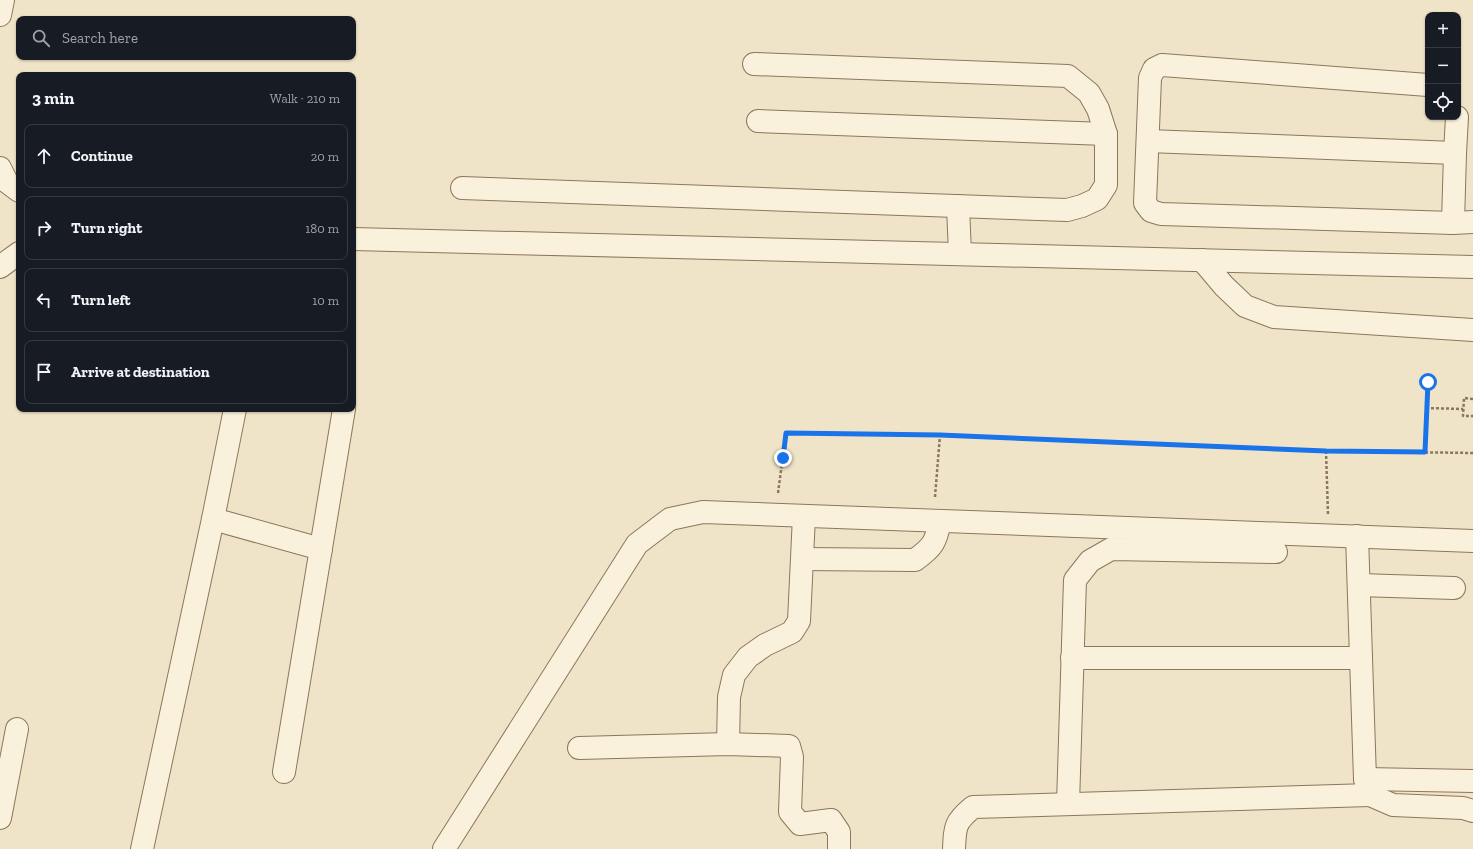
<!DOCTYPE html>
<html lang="en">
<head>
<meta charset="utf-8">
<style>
	body { margin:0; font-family:"Zilla Slab",serif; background:#20242c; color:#f1f3f6 }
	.controls { position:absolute; right:12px; top:12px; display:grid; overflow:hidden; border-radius:8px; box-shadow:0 1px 3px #0004 }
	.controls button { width:36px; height:36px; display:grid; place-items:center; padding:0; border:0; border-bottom:1px solid #363941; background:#171b24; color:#f1f3f6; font:20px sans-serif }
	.stop { position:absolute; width:12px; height:12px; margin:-9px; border:3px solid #1a73e8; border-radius:50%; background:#fff }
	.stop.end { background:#1a73e8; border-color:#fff; box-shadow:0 1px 4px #0008 }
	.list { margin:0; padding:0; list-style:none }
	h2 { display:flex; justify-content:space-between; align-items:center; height:52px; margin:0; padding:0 16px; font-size:17px }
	h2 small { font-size:13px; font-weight:400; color:#9ea1a6 }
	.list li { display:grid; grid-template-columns:26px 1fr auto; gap:12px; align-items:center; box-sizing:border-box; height:64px; margin:0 8px 8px; padding:0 8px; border:1px solid #363941; border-radius:8px }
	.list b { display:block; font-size:15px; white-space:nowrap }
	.list em { font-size:13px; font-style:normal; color:#9ea1a6 }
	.icon { flex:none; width:22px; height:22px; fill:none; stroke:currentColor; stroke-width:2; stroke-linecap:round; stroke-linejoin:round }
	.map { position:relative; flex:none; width:1473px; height:849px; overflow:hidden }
	.search { position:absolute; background:#171b24; box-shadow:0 1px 3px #0004; left:16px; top:16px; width:340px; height:44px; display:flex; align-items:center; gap:10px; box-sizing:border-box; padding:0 14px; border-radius:8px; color:#9ea1a6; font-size:15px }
	.panel { position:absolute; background:#171b24; box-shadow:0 1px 3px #0004; left:16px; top:72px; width:340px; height:340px; border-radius:8px }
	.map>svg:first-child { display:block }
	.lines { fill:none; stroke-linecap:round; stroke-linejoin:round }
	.minor-casing { stroke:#8d765c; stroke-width:24 }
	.path { stroke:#8d765c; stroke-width:2.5; stroke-dasharray:3 2; stroke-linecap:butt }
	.minor { stroke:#faf1dc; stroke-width:22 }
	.route { stroke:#1a73e8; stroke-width:5 }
</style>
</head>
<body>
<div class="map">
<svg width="1473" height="849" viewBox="0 0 1473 849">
	<rect width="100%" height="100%" fill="#f0e4c8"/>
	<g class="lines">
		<defs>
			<g id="minor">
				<polyline points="0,15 3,0"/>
				<polyline points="1428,85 1162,65 1154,69 1150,78 1145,203 1151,211 1161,214 1453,223 1473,222"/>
				<polyline points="758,121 1106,134"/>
				<polyline points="1148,141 1455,153"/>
				<polyline points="0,168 7,182 19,191"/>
				<polyline points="462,188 1067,210 1082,206 1097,199 1106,185 1106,134 1098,109 1089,93 1068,76 754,64"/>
				<polyline points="958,206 960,254"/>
				<polyline points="1453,223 1455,153 1457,117"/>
				<polyline points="353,239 1473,267"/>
				<polyline points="1202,260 1224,286 1245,306 1274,317 1473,330"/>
				<polyline points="0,267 19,253"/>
				<polyline points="213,519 321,549"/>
				<polyline points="1357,536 1365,779 1370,795 1393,805 1463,808 1473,811"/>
				<path d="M803,559L915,560C933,547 936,542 940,521"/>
				<polyline points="1359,585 1454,588"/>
				<polyline points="1072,658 1361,658"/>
				<polyline points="728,744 729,697 734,675 748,657 765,645 792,632 799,621 804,516"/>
				<polyline points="579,748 728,744 789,746 792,757 790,812 800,824 831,820 839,832 839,849"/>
				<polyline points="284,772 344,409"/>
				<polyline points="1365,779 1473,781"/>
				<polyline points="1068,804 1075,580 1090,561 1111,549 1276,552"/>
				<polyline points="0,818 17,729"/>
				<polyline points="142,849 213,519 235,409"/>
				<polyline points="444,849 637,544 670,519 703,512 1473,541"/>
				<path d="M954,849C955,826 955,822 973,807L1370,795"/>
			</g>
		</defs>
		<use href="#minor" class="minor-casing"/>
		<g class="path">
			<polyline points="1473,399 1464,398 1463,416 1473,416"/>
			<polyline points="1426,408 1463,409"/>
			<polyline points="1326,451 1328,514"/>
			<polyline points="1425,452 1428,382"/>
			<polyline points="778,493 786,433 940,435 1326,451 1473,453"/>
			<polyline points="935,497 940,435"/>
		</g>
		<use href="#minor" class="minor"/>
	</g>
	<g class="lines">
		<polyline class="route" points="783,458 786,433 940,435 1326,451 1425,452 1428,382"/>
	</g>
</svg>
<div class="controls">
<button>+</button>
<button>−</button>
<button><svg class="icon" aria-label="locate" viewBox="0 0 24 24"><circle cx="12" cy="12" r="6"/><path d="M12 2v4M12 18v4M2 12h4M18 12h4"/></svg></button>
</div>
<div class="stop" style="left:1428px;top:382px"></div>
<div class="stop end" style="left:783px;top:458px"></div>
<div class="search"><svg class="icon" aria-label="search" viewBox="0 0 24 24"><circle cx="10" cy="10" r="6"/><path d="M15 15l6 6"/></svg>Search here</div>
<section class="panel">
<h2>3 min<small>Walk · 210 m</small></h2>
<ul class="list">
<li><svg class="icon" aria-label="ahead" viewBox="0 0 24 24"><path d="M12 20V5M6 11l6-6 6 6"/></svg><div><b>Continue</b></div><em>20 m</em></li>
<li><svg class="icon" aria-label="right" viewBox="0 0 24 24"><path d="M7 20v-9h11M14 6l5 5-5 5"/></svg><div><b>Turn right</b></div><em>180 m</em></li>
<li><svg class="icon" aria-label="left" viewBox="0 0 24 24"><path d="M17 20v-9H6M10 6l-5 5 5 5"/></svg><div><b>Turn left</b></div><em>10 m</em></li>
<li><svg class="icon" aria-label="arrive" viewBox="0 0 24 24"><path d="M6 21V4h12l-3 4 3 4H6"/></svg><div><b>Arrive at destination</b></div></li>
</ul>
</section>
</div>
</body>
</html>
